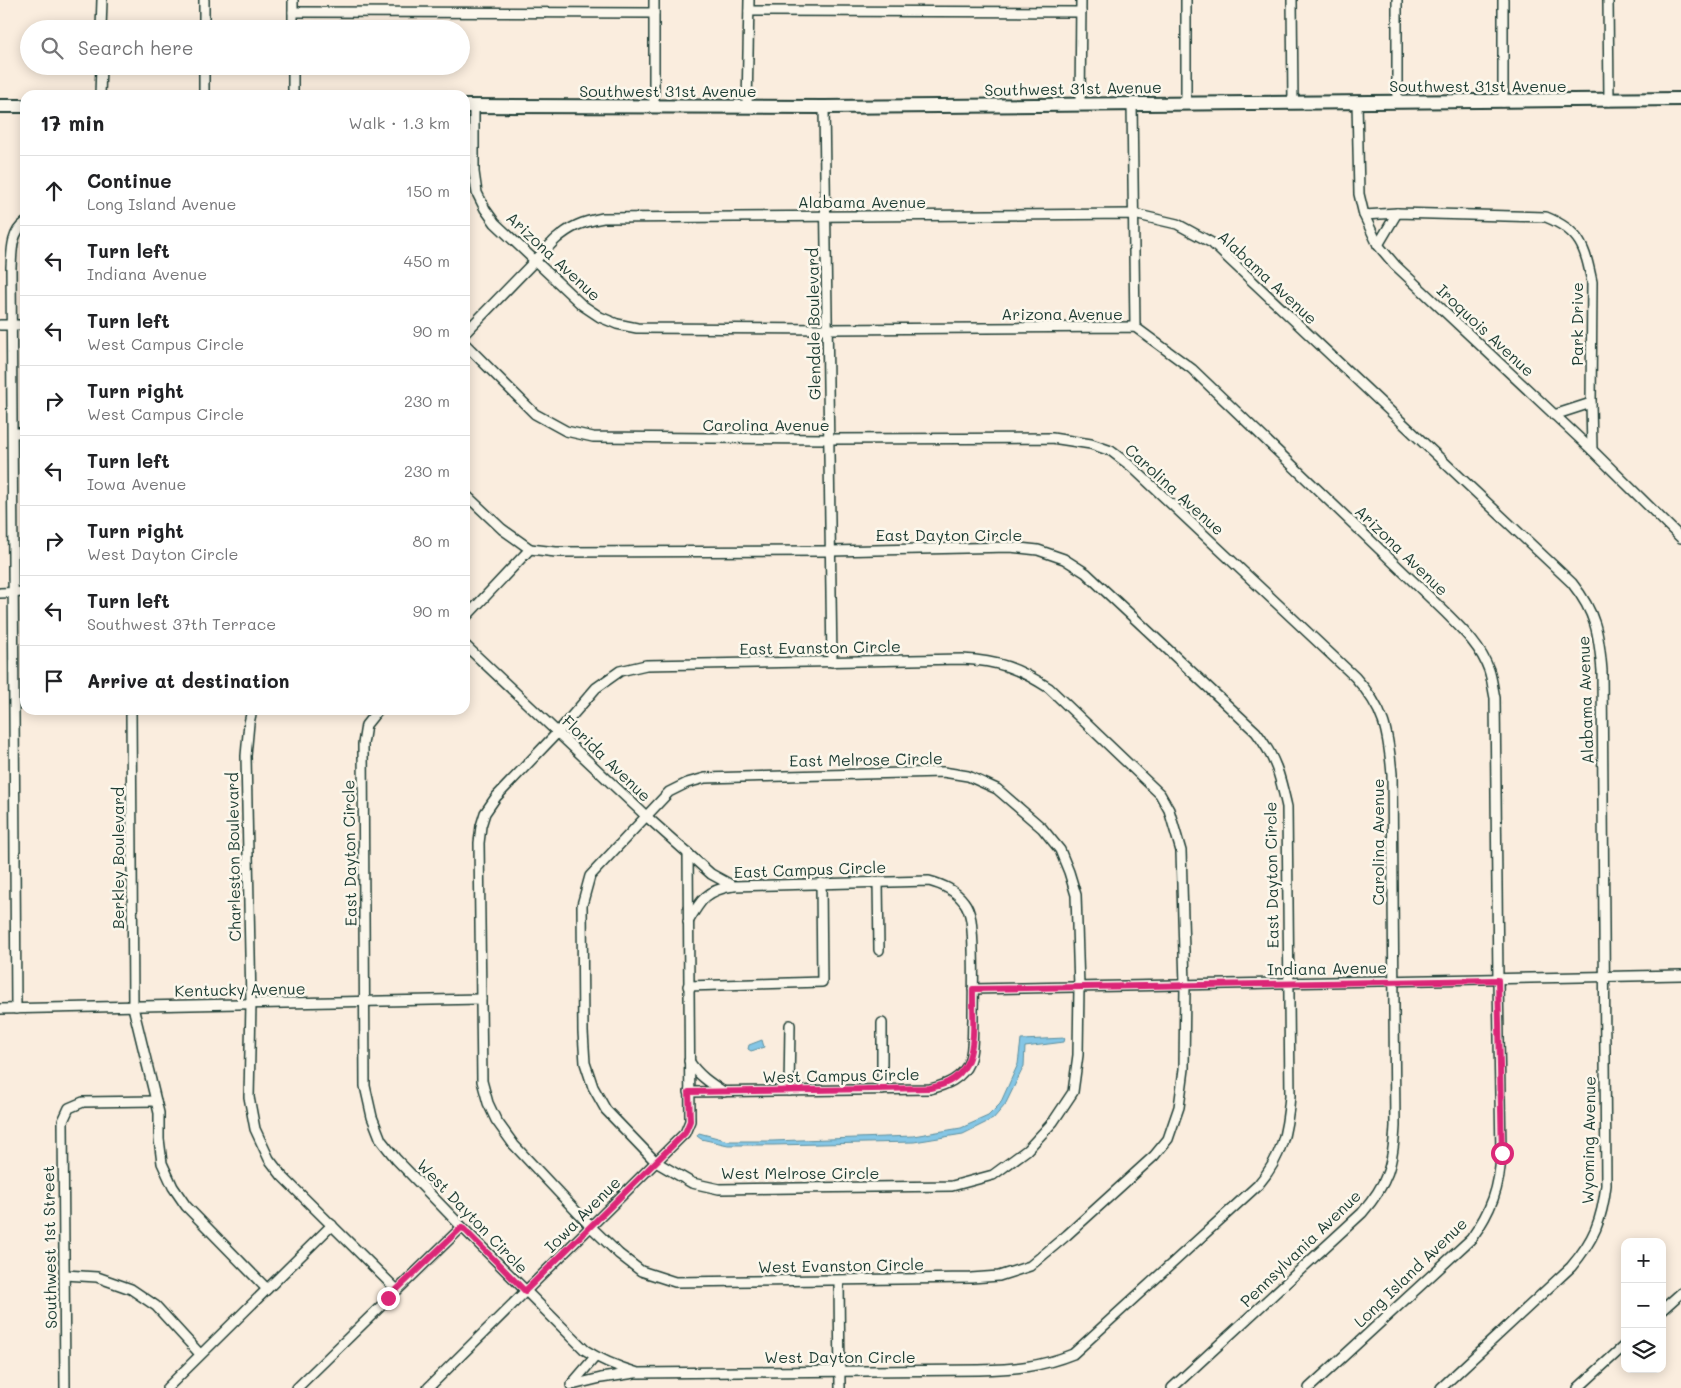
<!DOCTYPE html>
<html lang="en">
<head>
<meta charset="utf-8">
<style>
	body { margin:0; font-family:Mali,sans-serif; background:#f2f2f2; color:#202124 }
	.controls { position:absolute; right:15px; bottom:15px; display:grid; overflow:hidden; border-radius:10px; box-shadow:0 2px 12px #0003 }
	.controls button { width:45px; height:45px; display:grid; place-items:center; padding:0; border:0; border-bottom:1px solid #e0e0e0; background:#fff; color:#202124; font:25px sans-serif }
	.stop { position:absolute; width:15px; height:15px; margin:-11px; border:4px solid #db2777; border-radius:50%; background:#fff }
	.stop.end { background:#db2777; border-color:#fff; box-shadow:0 1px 5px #0008 }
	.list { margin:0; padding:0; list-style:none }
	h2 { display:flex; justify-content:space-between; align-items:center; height:65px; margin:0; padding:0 20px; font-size:21px }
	h2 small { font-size:16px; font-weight:400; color:#757577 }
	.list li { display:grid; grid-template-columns:32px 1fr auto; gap:15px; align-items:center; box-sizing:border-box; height:70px; padding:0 20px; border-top:1px solid #e0e0e0 }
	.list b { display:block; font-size:19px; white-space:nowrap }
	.list p { margin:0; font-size:16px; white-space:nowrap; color:#757577 }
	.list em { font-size:16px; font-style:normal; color:#757577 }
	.icon { flex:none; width:28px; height:28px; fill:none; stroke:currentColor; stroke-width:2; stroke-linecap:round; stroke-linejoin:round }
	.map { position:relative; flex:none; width:1681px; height:1388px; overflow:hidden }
	.search { position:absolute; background:#fff; box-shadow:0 2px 12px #0003; left:20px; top:20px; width:450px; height:55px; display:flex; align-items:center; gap:12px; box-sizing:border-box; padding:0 18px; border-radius:28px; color:#757577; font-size:19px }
	.panel { position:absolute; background:#fff; box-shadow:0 2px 12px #0003; left:20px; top:90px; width:450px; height:625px; border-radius:15px }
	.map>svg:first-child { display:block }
	.water { fill:#85c6e5; stroke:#5c8f9e }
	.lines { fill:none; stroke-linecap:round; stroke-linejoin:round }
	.street-casing { stroke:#1f3d34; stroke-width:12 }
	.secondary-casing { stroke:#1f3d34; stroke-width:16 }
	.street { stroke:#fbf7ec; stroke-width:9 }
	.secondary { stroke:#fbf7ec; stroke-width:12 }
	.route { stroke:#db2777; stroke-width:6 }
	.labels { text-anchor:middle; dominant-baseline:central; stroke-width:5; stroke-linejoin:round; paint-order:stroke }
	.street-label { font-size:16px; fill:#1f3d34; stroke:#fbf7ec }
</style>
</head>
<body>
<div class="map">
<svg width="1681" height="1388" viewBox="0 0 1681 1388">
	<rect width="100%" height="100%" fill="#faedde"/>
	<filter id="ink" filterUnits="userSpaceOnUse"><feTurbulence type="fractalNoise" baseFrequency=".02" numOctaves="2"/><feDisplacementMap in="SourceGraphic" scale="10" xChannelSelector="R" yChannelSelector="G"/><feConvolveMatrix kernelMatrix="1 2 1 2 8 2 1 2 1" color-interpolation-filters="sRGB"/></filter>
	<g filter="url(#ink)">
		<g class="water">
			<polygon points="1065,1038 1064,1042 1025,1047 1024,1066 1005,1105 993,1119 963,1134 914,1142 773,1145 728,1145 701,1139 697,1136 699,1133 729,1141 772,1141 913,1136 961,1128 988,1116 1000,1104 1018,1064 1021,1040"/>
			<polygon points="762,1040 764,1047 751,1051 748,1049 749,1045"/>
		</g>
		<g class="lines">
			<defs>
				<g id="street">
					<polyline points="1186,0 1186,103"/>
					<polyline points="1292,0 1293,103"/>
					<polyline points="1608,0 1609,101"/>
					<polyline points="749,11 1081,12"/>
					<polyline points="293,12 654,13"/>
					<polyline points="101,29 102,0"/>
					<polyline points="204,29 204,0"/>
					<polyline points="293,29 293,0"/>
					<polyline points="100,95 101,66"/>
					<polyline points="204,95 204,66"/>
					<polyline points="293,95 293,66"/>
					<polyline points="1357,102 1359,194 1364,215 1378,245 1395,265 1592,450 1681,538"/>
					<polyline points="1397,102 1397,0"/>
					<polyline points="1503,102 1503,0"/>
					<polyline points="1132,104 1135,327"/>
					<polyline points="1080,105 1081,0"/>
					<path d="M474,106V172L477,193L485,209L495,223L582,305L600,317L617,324L637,328L828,329L1135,327L1192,369L1446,613C1463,630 1481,647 1489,670C1492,679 1493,689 1495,698L1498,980L1501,1153C1500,1188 1491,1211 1471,1239L1309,1388"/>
					<polyline points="654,106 654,0"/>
					<polyline points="747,107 749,0"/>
					<polyline points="824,107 832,662"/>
					<path d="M1364,215L1397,213L1546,217C1581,231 1585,248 1592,282L1591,403L1592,450"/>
					<polyline points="1378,245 1397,213"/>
					<polyline points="0,325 25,325"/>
					<path d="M465,333L555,240C571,226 582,222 603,218L1134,214L1177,224L1212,243L1572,583C1596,613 1599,634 1602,671L1606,1185C1602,1220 1594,1240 1571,1267L1441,1388"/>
					<path d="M465,344L535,414L566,431L593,437L829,439L1052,438L1091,444L1111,451L1132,467L1355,677C1385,710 1388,731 1392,774L1395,1126C1393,1165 1388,1183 1362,1213L1172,1388"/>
					<polyline points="1554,415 1591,403"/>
					<polyline points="13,433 25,433"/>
					<polyline points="465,494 502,529 530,549"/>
					<polyline points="0,593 25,592"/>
					<polyline points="465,645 646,816 711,874 733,886"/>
					<path d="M962,659C999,661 1018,668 1049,688L1160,794L1169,810L1181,851L1185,985L1184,1069L1179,1107L1168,1139L1154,1156L1067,1235L1030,1266L999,1276L971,1278L675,1282L641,1271L619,1254L591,1227L514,1145L496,1120L488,1103L482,1081L479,843L481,826L485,813L496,797L558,732L596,688L620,671L646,665Z"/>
					<polyline points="131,710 133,1007 159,1113 159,1139 162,1163 173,1187 186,1206 267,1289"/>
					<polyline points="252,710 249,723 246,756 251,1003 249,1097 255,1129 269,1159 282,1176 397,1290"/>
					<path d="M378,710L366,725L363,744L365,1086L372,1117L381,1140L396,1159L462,1227L585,1350C602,1361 618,1367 638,1373L979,1370C1014,1369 1041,1367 1073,1354L1258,1185C1282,1157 1287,1132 1290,1096L1287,807C1280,776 1276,758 1256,732L1086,573L1064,559L1038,550L1010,547L831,551L556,552L530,549L465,618"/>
					<polygon points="943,772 968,776 997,789 1042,828 1060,850 1069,872 1076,895 1079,987 1078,1055 1073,1092 1053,1122 1027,1150 993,1175 952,1186 719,1189 692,1183 656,1162 606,1110 593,1087 585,1063 583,1032 582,905 590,876 669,792 687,783 705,778"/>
					<polyline points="878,882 879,950"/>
					<path d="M688,922C701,899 707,890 733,886L929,881C943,885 955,890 964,902C968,907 970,915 971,920C975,953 973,987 973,1020C972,1033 974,1049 969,1062C962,1079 946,1085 930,1089L689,1092"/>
					<polyline points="688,986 822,982 821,883"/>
					<polyline points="973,989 1681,975"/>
					<polyline points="0,1009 481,999"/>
					<path d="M16,1009L11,267C12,251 11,233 25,223"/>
					<polyline points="882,1023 882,1090"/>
					<path d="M689,1061C698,1075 710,1083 724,1092"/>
					<polyline points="789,1091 790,1025"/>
					<polyline points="65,1275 97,1277 131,1289 156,1306 200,1354"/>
					<polyline points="839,1281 840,1388"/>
					<polyline points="1662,1310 1681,1293"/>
					<polyline points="571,1385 595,1357"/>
					<polyline points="572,1385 601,1378 635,1373"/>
					<polyline points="65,1388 63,1121 69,1108 83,1102 156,1101"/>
					<polyline points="167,1388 332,1225"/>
					<polyline points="297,1388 462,1227"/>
					<polyline points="428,1388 685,1133 690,1121 688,853"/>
					<polyline points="1578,1388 1625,1345"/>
				</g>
				<g id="secondary">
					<polyline points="0,106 25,106"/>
					<polyline points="465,106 824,107 1681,99"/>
				</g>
			</defs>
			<use href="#street" class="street-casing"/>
			<use href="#secondary" class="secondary-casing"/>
			<use href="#street" class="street"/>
			<use href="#secondary" class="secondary"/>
		</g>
	</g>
	<g class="lines" filter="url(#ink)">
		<path class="route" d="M388,1298L462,1227L525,1291L685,1133L690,1121L689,1092L930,1088C983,1078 972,1031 973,989L1498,980L1502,1153"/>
	</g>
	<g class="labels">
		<g class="street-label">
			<text x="1478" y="85">Southwest 31st Avenue</text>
			<text transform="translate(1073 88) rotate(-1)">Southwest 31st Avenue</text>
			<text x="668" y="90">Southwest 31st Avenue</text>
			<text x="862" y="201">Alabama Avenue</text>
			<text transform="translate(554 256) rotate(43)">Arizona Avenue</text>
			<text transform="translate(1268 277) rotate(43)">Alabama Avenue</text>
			<text x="1062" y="313">Arizona Avenue</text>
			<text transform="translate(813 324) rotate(-91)">Glendale Boulevard</text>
			<text transform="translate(1576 324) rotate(-90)">Park Drive</text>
			<text transform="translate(1486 330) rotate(43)">Iroquois Avenue</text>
			<text x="766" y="424">Carolina Avenue</text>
			<text transform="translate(1175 489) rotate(42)">Carolina Avenue</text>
			<text x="949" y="534">East Dayton Circle</text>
			<text transform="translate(1402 550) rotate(44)">Arizona Avenue</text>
			<text transform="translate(820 647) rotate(-1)">East Evanston Circle</text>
			<text transform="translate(1585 700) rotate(-92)">Alabama Avenue</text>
			<text transform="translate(607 758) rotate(44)">Florida Avenue</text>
			<text transform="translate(866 759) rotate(-1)">East Melrose Circle</text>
			<text transform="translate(1377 842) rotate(-90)">Carolina Avenue</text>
			<text transform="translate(349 853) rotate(-91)">East Dayton Circle</text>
			<text transform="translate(233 857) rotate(-91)">Charleston Boulevard</text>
			<text transform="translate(117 858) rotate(-90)">Berkley Boulevard</text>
			<text transform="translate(810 869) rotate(-2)">East Campus Circle</text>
			<text transform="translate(1271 875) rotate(-91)">East Dayton Circle</text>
			<text transform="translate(1327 968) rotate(-1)">Indiana Avenue</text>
			<text transform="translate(240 989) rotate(-1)">Kentucky Avenue</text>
			<text transform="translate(841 1075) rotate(-1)">West Campus Circle</text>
			<text transform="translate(1588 1140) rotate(-89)">Wyoming Avenue</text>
			<text x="800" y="1172">West Melrose Circle</text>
			<text transform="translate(582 1214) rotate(-45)">Iowa Avenue</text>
			<text transform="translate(473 1216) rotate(46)">West Dayton Circle</text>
			<text transform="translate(49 1247) rotate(-91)">Southwest 1st Street</text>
			<text transform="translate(1300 1248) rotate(-44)">Pennsylvania Avenue</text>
			<text transform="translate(841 1265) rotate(-1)">West Evanston Circle</text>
			<text transform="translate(1410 1272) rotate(-44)">Long Island Avenue</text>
			<text x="840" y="1356">West Dayton Circle</text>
		</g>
	</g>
</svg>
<div class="controls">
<button>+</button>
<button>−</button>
<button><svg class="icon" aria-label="layers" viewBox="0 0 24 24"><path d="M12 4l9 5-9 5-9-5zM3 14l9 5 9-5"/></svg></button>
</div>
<div class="stop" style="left:1502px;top:1153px"></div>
<div class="stop end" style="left:388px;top:1298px"></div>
<div class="search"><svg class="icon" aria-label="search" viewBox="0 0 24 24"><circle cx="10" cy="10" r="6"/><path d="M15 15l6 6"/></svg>Search here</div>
<section class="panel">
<h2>17 min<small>Walk · 1.3 km</small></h2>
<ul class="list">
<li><svg class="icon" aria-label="ahead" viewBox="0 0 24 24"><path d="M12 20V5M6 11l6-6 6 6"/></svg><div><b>Continue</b><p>Long Island Avenue</p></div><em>150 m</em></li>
<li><svg class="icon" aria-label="left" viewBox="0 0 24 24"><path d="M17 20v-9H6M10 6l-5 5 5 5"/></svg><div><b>Turn left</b><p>Indiana Avenue</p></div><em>450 m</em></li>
<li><svg class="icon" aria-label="left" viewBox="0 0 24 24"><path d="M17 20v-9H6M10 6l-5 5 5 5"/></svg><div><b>Turn left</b><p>West Campus Circle</p></div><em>90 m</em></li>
<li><svg class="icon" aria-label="right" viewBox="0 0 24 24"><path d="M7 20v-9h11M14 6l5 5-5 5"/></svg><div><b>Turn right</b><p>West Campus Circle</p></div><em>230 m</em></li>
<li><svg class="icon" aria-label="left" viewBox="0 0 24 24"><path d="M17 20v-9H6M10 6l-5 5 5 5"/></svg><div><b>Turn left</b><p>Iowa Avenue</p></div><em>230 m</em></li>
<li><svg class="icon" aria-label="right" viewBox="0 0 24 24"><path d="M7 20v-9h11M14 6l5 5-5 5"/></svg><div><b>Turn right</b><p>West Dayton Circle</p></div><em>80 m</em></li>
<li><svg class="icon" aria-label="left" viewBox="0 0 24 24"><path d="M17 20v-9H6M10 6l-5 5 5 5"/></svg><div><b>Turn left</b><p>Southwest 37th Terrace</p></div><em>90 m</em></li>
<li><svg class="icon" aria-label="arrive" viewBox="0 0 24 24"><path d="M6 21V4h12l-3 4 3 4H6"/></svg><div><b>Arrive at destination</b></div></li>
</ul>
</section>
</div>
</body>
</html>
